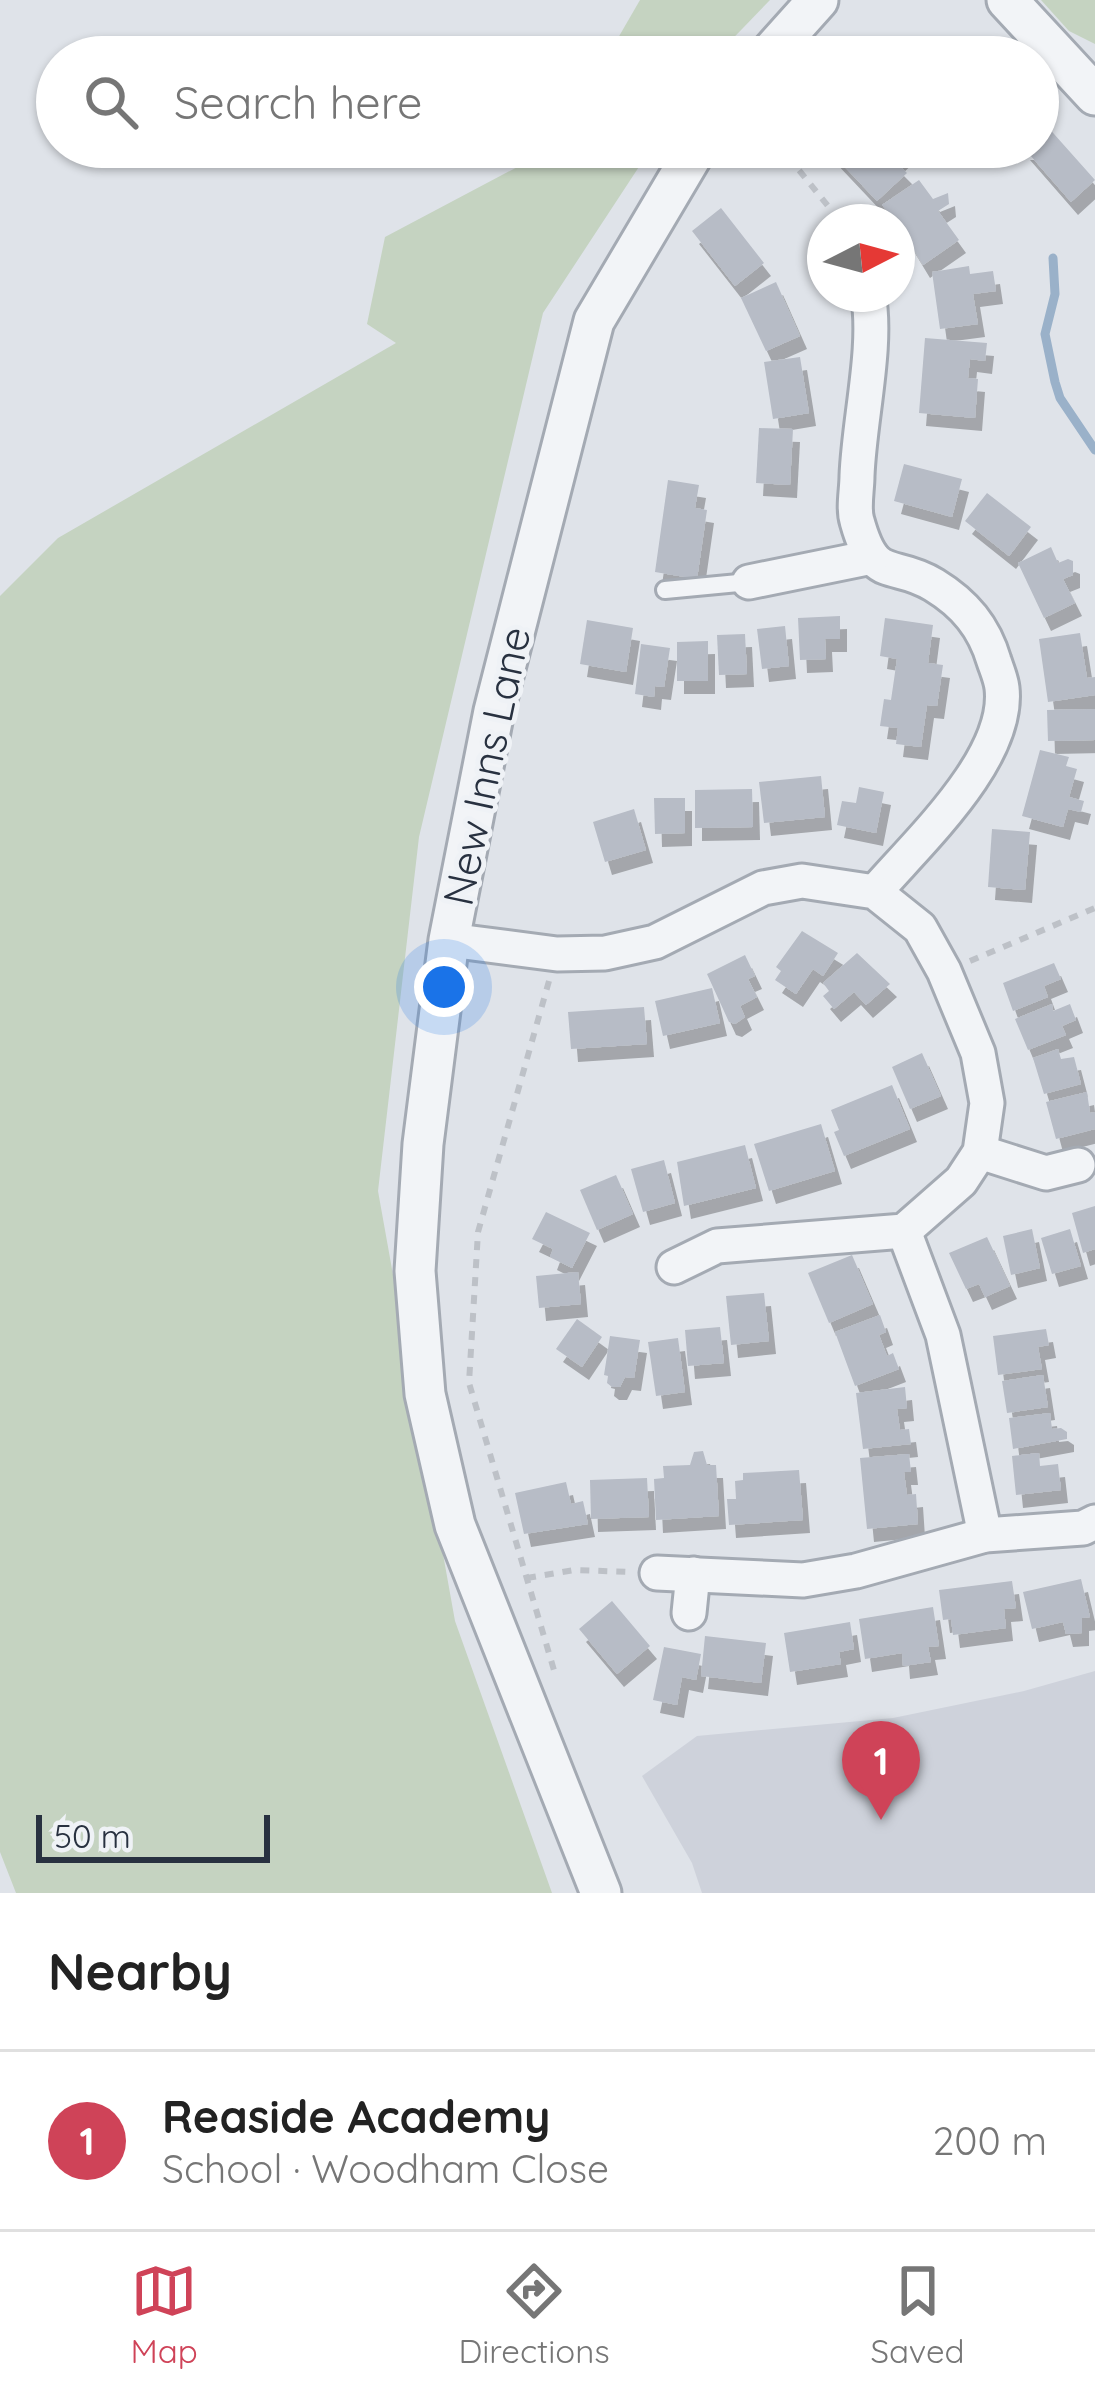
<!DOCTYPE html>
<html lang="en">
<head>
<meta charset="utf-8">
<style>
	body { margin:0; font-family:Quicksand,sans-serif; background:#f6f6f6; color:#222 }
	.compass { position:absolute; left:807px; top:204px; width:108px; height:108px; border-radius:50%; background:#fff; box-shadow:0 3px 9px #0004; rotate:84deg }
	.scale { position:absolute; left:36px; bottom:30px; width:234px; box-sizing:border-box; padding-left:12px; border:6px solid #283140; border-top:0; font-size:33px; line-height:42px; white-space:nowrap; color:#283140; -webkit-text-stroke:9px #eff2f6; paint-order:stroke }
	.you { position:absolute; left:444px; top:987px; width:42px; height:42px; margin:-30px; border:9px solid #fff; border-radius:50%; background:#1a73e8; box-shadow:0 0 0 18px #1a73e833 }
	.badge { display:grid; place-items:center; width:78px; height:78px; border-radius:50%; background:#cf4358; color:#fff; font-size:39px; font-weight:700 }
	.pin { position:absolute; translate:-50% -99px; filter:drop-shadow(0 3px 6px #0008) }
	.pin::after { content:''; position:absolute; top:63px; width:42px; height:36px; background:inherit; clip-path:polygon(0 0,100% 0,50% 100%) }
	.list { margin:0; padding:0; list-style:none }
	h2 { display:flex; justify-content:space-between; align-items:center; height:156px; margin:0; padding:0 48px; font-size:51px }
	h2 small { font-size:39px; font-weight:400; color:#767676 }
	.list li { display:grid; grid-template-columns:78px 1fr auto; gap:36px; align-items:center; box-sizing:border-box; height:180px; padding:0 48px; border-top:3px solid #e0e0e0 }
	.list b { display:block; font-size:45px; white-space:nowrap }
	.list p { margin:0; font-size:39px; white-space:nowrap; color:#767676 }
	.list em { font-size:39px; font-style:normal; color:#767676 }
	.icon { flex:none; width:66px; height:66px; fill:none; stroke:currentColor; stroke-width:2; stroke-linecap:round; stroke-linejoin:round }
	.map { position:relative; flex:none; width:1095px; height:1893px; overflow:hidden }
	.search { position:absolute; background:#fff; box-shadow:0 3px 9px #0004; left:36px; right:36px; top:36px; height:132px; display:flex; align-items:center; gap:30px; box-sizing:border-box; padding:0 42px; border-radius:66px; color:#767676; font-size:45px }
	.sheet { height:336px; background:#fff }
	nav { display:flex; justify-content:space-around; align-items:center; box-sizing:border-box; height:168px; border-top:3px solid #e0e0e0; background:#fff; font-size:33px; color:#767676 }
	nav a { display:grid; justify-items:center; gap:6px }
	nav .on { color:#cf4358 }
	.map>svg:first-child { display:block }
	.built { fill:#ced2db }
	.green { fill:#c5d3c1 }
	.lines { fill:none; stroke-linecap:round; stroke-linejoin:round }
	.stream { stroke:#9ab1c9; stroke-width:9 }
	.building { fill:#b7bcc6; filter:url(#shadow) }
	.service-casing { stroke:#a4aab3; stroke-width:22 }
	.minor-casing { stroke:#a4aab3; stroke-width:39 }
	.tertiary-casing { stroke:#a4aab3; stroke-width:45 }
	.path { stroke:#bdc1c7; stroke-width:6; stroke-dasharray:9 9; stroke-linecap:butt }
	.service { stroke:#f2f4f7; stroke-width:16 }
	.minor { stroke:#f2f4f7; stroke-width:33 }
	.tertiary { stroke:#f2f4f7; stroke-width:39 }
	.labels { text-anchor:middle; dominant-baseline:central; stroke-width:10; stroke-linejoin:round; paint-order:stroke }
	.street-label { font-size:42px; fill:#283140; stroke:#eff2f6 }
</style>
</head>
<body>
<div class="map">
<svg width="1095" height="1893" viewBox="0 0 1095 1893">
	<defs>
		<filter id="shadow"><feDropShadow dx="7" dy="13" stdDeviation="0" flood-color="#0004"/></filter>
	</defs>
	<rect width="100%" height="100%" fill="#dfe3e9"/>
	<polygon class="built" points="1095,1671 1095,1893 702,1893 692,1863 642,1776 697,1736 893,1718 1024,1691"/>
	<g class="green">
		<polygon points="640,0 770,0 715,57 607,57"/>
		<polygon points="1041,0 1095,0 1095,44 1069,31"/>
		<polygon points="555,147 652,147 543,313 419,837 378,1191 455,1621 552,1893 16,1893 0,1852 0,596 58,538 396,343 367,324 385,237"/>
	</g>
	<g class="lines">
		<polyline class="stream" points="1053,258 1055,294 1045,334 1055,382 1060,398 1095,450"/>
	</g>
	<g class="building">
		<polygon points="1038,116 1095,180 1071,202 1023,147 1038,147"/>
		<polygon points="826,147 910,147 895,161 907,173 877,201"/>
		<polygon points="919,180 933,199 948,193 949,204 938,211 959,240 923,265 897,222 882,205"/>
		<polygon points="721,208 764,263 735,286 692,231"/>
		<polygon points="969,266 970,274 993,271 996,291 973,294 978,324 940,329 932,272"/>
		<polygon points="776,282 800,336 766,351 741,298"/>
		<polygon points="925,338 987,343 985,361 970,359 968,378 978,379 975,418 919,413"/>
		<polygon points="800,357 809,413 773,419 764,362"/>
		<polygon points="759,428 793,429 790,485 756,483"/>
		<polygon points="904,464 962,479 952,517 894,501"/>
		<polygon points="668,480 699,485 695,508 707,510 697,579 655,572"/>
		<polygon points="987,493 1031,527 1009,556 965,521"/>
		<polygon points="1051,547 1058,563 1068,559 1073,561 1073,575 1063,579 1075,603 1044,618 1018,563"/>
		<polygon points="840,616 840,639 825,639 826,659 800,660 798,618"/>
		<polygon points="885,618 933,625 928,663 943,665 937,706 927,705 921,747 896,744 898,728 880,726 884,699 891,700 897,659 880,656"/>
		<polygon points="587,620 633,628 626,672 580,664"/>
		<polygon points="785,626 789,666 762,669 757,629"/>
		<polygon points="1080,633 1087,678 1095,677 1095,695 1048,702 1039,639"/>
		<polygon points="745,634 747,674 719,675 717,635"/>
		<polygon points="708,641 708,681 677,681 677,642"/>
		<polygon points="641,644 670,648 664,687 655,686 654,697 635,694"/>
		<polygon points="1095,709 1095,740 1048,741 1047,710"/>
		<polygon points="1040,750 1069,757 1066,766 1077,769 1069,797 1084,801 1081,812 1068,809 1063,827 1022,816"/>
		<polygon points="821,776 825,817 764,823 759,782"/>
		<polygon points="859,787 884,792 876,833 837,825 842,801 856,803"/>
		<polygon points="752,789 753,827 695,828 695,790"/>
		<polygon points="654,798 685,798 685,833 655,834"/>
		<polygon points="634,809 646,850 605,862 593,822"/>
		<polygon points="992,829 1030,832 1025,890 988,887"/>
		<polygon points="802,931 838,953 823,976 813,969 796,994 775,980 781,971 776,967"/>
		<polygon points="857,953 890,984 866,1005 854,992 834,1009 823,996 829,991 823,983"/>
		<polygon points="745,955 755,976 748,979 757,997 740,1006 745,1017 735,1024 729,1022 707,974"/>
		<polygon points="1054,963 1061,979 1044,986 1048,997 1013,1011 1003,983"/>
		<polygon points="712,988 720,1023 663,1036 655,1001"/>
		<polygon points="1052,1004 1053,1011 1070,1004 1076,1020 1062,1026 1066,1035 1028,1050 1015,1019"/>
		<polygon points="644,1007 647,1044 571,1049 568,1012"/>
		<polygon points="1058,1049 1061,1059 1074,1057 1081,1084 1044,1094 1033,1058"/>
		<polygon points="922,1053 941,1096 910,1109 892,1067"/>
		<polygon points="892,1085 910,1129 844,1156 834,1132 839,1130 831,1110"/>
		<polygon points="1087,1092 1090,1113 1095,1112 1095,1129 1056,1139 1046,1102"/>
		<polygon points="821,1124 835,1171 769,1191 754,1144"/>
		<polygon points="745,1145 756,1188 684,1206 677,1162"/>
		<polygon points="664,1160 675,1203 643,1212 631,1169"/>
		<polygon points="616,1175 633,1214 597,1230 580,1190"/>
		<polygon points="1095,1206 1095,1249 1083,1253 1072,1213"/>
		<polygon points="546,1212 590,1233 572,1268 550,1257 553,1249 532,1239"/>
		<polygon points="1032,1229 1040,1268 1011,1275 1003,1236"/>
		<polygon points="1070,1229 1081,1266 1052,1274 1041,1238"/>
		<polygon points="987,1237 1010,1286 985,1297 979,1284 966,1289 949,1253"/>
		<polygon points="852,1255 873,1304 829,1323 808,1273"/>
		<polygon points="578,1272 581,1304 539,1308 536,1276"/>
		<polygon points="764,1293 769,1341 731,1345 726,1296"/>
		<polygon points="880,1315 886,1332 879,1335 887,1356 893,1353 899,1369 855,1386 835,1332"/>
		<polygon points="577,1319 602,1337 582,1367 556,1349"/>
		<polygon points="720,1327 724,1363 688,1366 685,1330"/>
		<polygon points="1046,1329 1049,1345 1038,1347 1042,1369 998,1375 993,1336"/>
		<polygon points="610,1336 640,1340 634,1378 625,1377 620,1387 612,1387 607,1383 608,1376 604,1375"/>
		<polygon points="678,1338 685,1392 656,1396 648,1342"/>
		<polygon points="1043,1375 1048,1407 1007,1413 1002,1381"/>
		<polygon points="905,1387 907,1408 897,1409 900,1430 909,1429 911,1444 863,1449 856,1393"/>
		<polygon points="1050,1413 1052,1429 1061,1428 1067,1432 1067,1439 1013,1449 1009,1418"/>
		<polygon points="703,1451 707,1465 716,1465 719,1516 656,1520 654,1479 664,1478 663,1466 690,1465 694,1452"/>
		<polygon points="1039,1453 1040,1466 1058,1464 1061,1490 1016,1495 1012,1456"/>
		<polygon points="909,1454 911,1472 904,1472 907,1495 916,1494 918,1524 867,1529 860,1458"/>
		<polygon points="799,1470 803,1520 729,1525 727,1499 736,1499 735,1481 743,1480 743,1473"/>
		<polygon points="647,1478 649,1517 591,1519 590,1480"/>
		<polygon points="566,1482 571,1504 583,1501 588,1524 524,1534 515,1493"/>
		<polygon points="1081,1579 1090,1617 1082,1618 1082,1633 1066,1634 1063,1622 1032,1629 1023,1592"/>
		<polygon points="1012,1581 1016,1608 1004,1609 1006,1628 953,1635 951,1619 943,1620 939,1590"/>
		<polygon points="612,1601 650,1646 617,1674 579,1629"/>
		<polygon points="933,1607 939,1646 928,1647 931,1662 903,1666 902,1653 865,1659 859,1619"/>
		<polygon points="850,1622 854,1649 839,1652 841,1664 790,1672 784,1633"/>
		<polygon points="705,1636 766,1643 761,1683 701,1676"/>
		<polygon points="664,1647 701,1654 696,1680 682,1677 677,1705 653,1700"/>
	</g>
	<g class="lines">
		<defs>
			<polyline id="service" points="665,590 749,582"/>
			<g id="minor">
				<path d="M868,294C878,345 859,420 857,476C857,490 853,508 857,521C875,586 892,559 934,585C965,604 984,627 994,661C997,670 1001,679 1002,688C1010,758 918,842 875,892"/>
				<polyline points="749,582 872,557"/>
				<polyline points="449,940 557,954 605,953 655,942 763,888 802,881 875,892 920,928 944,971 978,1053 987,1103 980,1152 961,1181 904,1231 717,1246 674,1267"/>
				<polyline points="980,1152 1046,1173 1078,1165"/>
				<polyline points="904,1231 943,1335 985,1535"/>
				<polyline points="657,1573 803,1580 856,1571 985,1535 1083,1528 1095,1522"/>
				<polyline points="689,1613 693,1574"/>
			</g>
			<g id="tertiary">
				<polyline points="1007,0 1095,95"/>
				<polyline points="767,57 818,0"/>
				<polyline points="601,1893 455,1525 425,1394 415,1271 423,1144 449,940 494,711 594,321 697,147"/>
			</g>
		</defs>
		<use href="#service" class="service-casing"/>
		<use href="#minor" class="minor-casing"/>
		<use href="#tertiary" class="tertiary-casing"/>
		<g class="path">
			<polyline points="772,147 794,164 841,222"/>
			<polyline points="970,961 1095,908"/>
			<polyline points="549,981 478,1232 469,1383 556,1677"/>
			<polyline points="527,1578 574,1570 630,1572"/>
		</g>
		<use href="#service" class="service"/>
		<use href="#minor" class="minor"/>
		<use href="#tertiary" class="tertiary"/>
	</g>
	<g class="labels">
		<g class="street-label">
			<text transform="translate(486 766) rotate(-78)">New Inns Lane</text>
		</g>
	</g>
</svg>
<svg class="compass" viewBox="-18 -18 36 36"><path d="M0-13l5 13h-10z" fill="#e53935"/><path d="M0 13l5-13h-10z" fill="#767676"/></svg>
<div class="scale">50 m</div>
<div class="you"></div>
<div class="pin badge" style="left:881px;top:1820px">1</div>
<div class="search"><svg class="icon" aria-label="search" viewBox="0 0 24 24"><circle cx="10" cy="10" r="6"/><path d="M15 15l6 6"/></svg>Search here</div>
</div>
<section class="sheet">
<h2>Nearby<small></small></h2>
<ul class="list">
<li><span class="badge">1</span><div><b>Reaside Academy</b><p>School · Woodham Close</p></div><em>200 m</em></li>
</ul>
</section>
<nav>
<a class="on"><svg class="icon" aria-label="map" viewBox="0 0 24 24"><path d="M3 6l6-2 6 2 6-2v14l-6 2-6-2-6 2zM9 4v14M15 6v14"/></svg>Map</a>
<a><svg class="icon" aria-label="directions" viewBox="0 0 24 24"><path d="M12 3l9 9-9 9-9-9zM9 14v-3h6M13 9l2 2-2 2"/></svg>Directions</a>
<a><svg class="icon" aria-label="saved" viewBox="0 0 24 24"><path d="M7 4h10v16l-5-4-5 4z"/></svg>Saved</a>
</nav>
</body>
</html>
